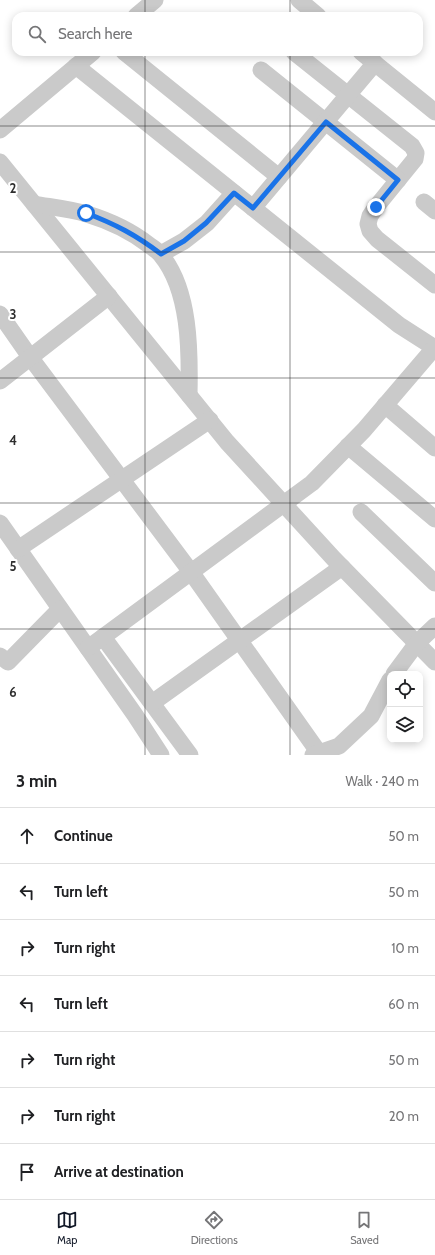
<!DOCTYPE html>
<html lang="en">
<head>
<meta charset="utf-8">
<style>
	body { margin:0; font-family:Cabin,sans-serif; background:#f2f2f2; color:#202124 }
	.controls { position:absolute; right:12px; bottom:12px; display:grid; overflow:hidden; border-radius:8px; box-shadow:0 2px 10px #0003 }
	.controls button { width:36px; height:36px; display:grid; place-items:center; padding:0; border:0; border-bottom:1px solid #e0e0e0; background:#fff; color:#202124; font:20px sans-serif }
	.stop { position:absolute; width:12px; height:12px; margin:-9px; border:3px solid #1a73e8; border-radius:50%; background:#fff }
	.stop.end { background:#1a73e8; border-color:#fff; box-shadow:0 1px 4px #0008 }
	.list { margin:0; padding:0; list-style:none }
	h2 { display:flex; justify-content:space-between; align-items:center; height:52px; margin:0; padding:0 16px; font-size:17px }
	h2 small { font-size:13px; font-weight:400; color:#757577 }
	.list li { display:grid; grid-template-columns:26px 1fr auto; gap:12px; align-items:center; box-sizing:border-box; height:56px; padding:0 16px; border-top:1px solid #e0e0e0 }
	.list b { display:block; font-size:15px; white-space:nowrap }
	.list em { font-size:13px; font-style:normal; color:#757577 }
	.icon { flex:none; width:22px; height:22px; fill:none; stroke:currentColor; stroke-width:2; stroke-linecap:round; stroke-linejoin:round }
	.map { position:relative; flex:none; width:435px; height:755px; overflow:hidden }
	.search { position:absolute; background:#fff; box-shadow:0 2px 10px #0003; left:12px; right:12px; top:12px; height:44px; display:flex; align-items:center; gap:10px; box-sizing:border-box; padding:0 14px; border-radius:12px; color:#757577; font-size:15px }
	.sheet { height:444px; background:#fff }
	nav { display:flex; justify-content:space-around; align-items:center; box-sizing:border-box; height:56px; border-top:1px solid #e0e0e0; background:#fff; font-size:11px; color:#757577 }
	nav a { display:grid; justify-items:center; gap:2px }
	nav .on { color:#111827 }
	.map>svg:first-child { display:block }
	.lines { fill:none; stroke-linecap:round; stroke-linejoin:round }
	.minor { stroke:#cacaca; stroke-width:17 }
	.route { stroke:#1a73e8; stroke-width:5 }
	.grid { fill:none; stroke:#2d2d2d; stroke-width:1; stroke-opacity:0.55 }
	.grid-label { font-size:13px; text-anchor:middle; font-weight:bold; fill:#2d2d2d; stroke:#fff; stroke-width:4; stroke-linejoin:round; paint-order:stroke }
</style>
</head>
<body>
<div class="map">
<svg width="435" height="755" viewBox="0 0 435 755">
	<rect width="100%" height="100%" fill="#fff"/>
	<g class="lines">
		<g class="minor">
			<polyline points="299,0 318,16"/>
			<polyline points="136,16 155,0"/>
			<polyline points="124,52 279,177"/>
			<polyline points="294,52 412,146 416,153 415,159 376,207 370,216 368,224 370,231 377,239 435,285"/>
			<polyline points="361,52 435,112"/>
			<polyline points="76,66 399,325 435,348"/>
			<polyline points="261,70 398,180"/>
			<polyline points="0,130 93,52"/>
			<polyline points="0,162 227,442 334,559 435,662"/>
			<polyline points="424,202 435,211"/>
			<path d="M34,204C51,207 70,209 87,214C110,221 131,231 149,245C153,248 158,251 161,255C190,290 190,351 189,395"/>
			<polyline points="253,208 375,63"/>
			<polyline points="161,254 184,241 207,223 234,193"/>
			<polyline points="0,314 30,357 191,572 319,753"/>
			<polyline points="0,381 109,296"/>
			<polyline points="385,405 435,448"/>
			<polyline points="348,446 435,519"/>
			<polyline points="361,512 435,583"/>
			<polyline points="0,523 135,715 161,755"/>
			<polyline points="18,549 210,420"/>
			<polyline points="103,637 190,755"/>
			<polyline points="88,648 312,483 364,430 435,347"/>
			<polyline points="0,656 8,662 60,609"/>
			<polyline points="394,674 417,643 435,626"/>
			<polyline points="152,703 342,567"/>
			<polyline points="313,755 339,746 371,716 390,680"/>
		</g>
	</g>
	<g class="lines">
		<path class="route" d="M86,213C115,224 136,235 161,254L184,241L206,223L234,193L253,208L326,122L398,180L376,207"/>
	</g>
	<path class="grid" d="M145,0V16M290,0V16M145,52V755M290,52V755M0,126H435M0,252H435M0,378H435M0,503H435M0,629H435"/>
	<g class="grid-label">
		<text x="13" y="193">2</text>
		<text x="13" y="319">3</text>
		<text x="13" y="445">4</text>
		<text x="13" y="571">5</text>
		<text x="13" y="697">6</text>
	</g>
</svg>
<div class="controls">
<button><svg class="icon" aria-label="locate" viewBox="0 0 24 24"><circle cx="12" cy="12" r="6"/><path d="M12 2v4M12 18v4M2 12h4M18 12h4"/></svg></button>
<button><svg class="icon" aria-label="layers" viewBox="0 0 24 24"><path d="M12 4l9 5-9 5-9-5zM3 14l9 5 9-5"/></svg></button>
</div>
<div class="stop" style="left:86px;top:213px"></div>
<div class="stop end" style="left:376px;top:207px"></div>
<div class="search"><svg class="icon" aria-label="search" viewBox="0 0 24 24"><circle cx="10" cy="10" r="6"/><path d="M15 15l6 6"/></svg>Search here</div>
</div>
<section class="sheet">
<h2>3 min<small>Walk · 240 m</small></h2>
<ul class="list">
<li><svg class="icon" aria-label="ahead" viewBox="0 0 24 24"><path d="M12 20V5M6 11l6-6 6 6"/></svg><div><b>Continue</b></div><em>50 m</em></li>
<li><svg class="icon" aria-label="left" viewBox="0 0 24 24"><path d="M17 20v-9H6M10 6l-5 5 5 5"/></svg><div><b>Turn left</b></div><em>50 m</em></li>
<li><svg class="icon" aria-label="right" viewBox="0 0 24 24"><path d="M7 20v-9h11M14 6l5 5-5 5"/></svg><div><b>Turn right</b></div><em>10 m</em></li>
<li><svg class="icon" aria-label="left" viewBox="0 0 24 24"><path d="M17 20v-9H6M10 6l-5 5 5 5"/></svg><div><b>Turn left</b></div><em>60 m</em></li>
<li><svg class="icon" aria-label="right" viewBox="0 0 24 24"><path d="M7 20v-9h11M14 6l5 5-5 5"/></svg><div><b>Turn right</b></div><em>50 m</em></li>
<li><svg class="icon" aria-label="right" viewBox="0 0 24 24"><path d="M7 20v-9h11M14 6l5 5-5 5"/></svg><div><b>Turn right</b></div><em>20 m</em></li>
<li><svg class="icon" aria-label="arrive" viewBox="0 0 24 24"><path d="M6 21V4h12l-3 4 3 4H6"/></svg><div><b>Arrive at destination</b></div></li>
</ul>
</section>
<nav>
<a class="on"><svg class="icon" aria-label="map" viewBox="0 0 24 24"><path d="M3 6l6-2 6 2 6-2v14l-6 2-6-2-6 2zM9 4v14M15 6v14"/></svg>Map</a>
<a><svg class="icon" aria-label="directions" viewBox="0 0 24 24"><path d="M12 3l9 9-9 9-9-9zM9 14v-3h6M13 9l2 2-2 2"/></svg>Directions</a>
<a><svg class="icon" aria-label="saved" viewBox="0 0 24 24"><path d="M7 4h10v16l-5-4-5 4z"/></svg>Saved</a>
</nav>
</body>
</html>
